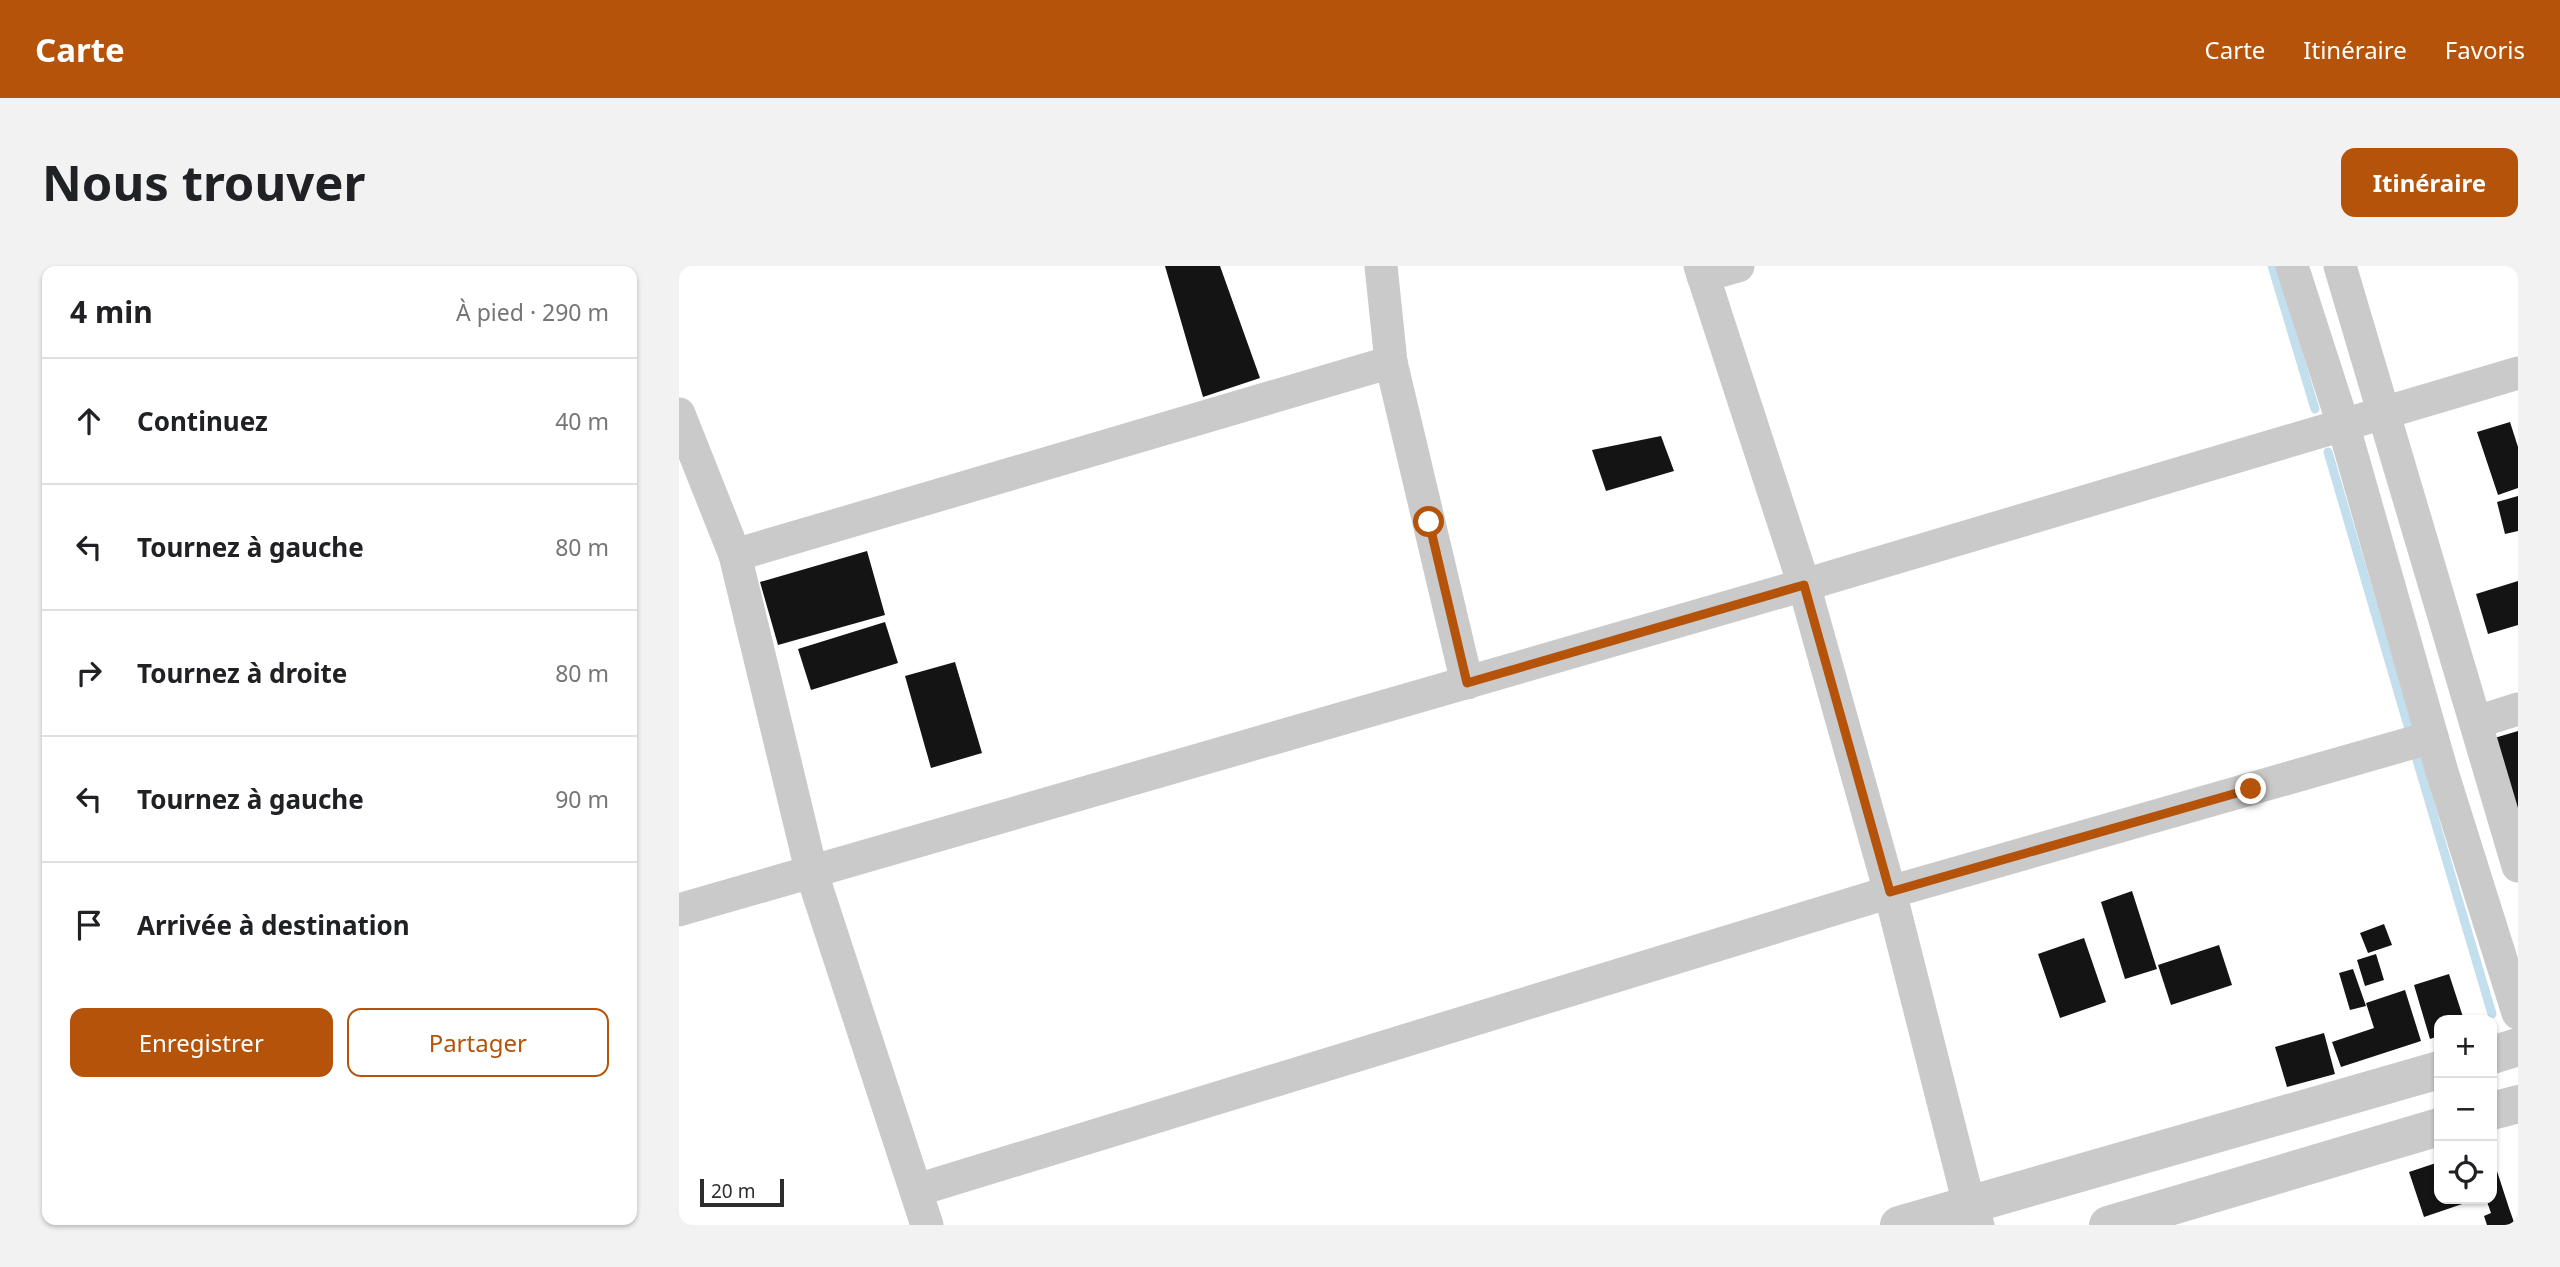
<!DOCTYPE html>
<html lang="fr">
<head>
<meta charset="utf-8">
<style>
	body { margin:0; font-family:"Noto Sans",sans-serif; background:#f2f2f2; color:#202124 }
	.controls { position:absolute; right:21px; bottom:21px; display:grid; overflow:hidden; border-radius:14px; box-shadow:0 2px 5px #0004 }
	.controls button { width:63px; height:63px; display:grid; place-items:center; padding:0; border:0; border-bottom:2px solid #e0e0e0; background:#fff; color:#202124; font:35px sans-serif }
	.scale { position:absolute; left:21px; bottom:18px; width:84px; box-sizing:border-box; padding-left:7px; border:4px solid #2d2d2d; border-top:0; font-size:19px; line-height:24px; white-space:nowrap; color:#2d2d2d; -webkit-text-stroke:5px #fff; paint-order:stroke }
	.stop { position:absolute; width:21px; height:21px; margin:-16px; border:5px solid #b45309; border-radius:50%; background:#fff }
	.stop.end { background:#b45309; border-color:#fff; box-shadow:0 2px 7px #0008 }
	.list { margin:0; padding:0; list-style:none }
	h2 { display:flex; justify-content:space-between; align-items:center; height:91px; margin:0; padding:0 28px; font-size:30px }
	h2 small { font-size:23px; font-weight:400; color:#757577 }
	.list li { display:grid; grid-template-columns:46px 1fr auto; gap:21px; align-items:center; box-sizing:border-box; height:126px; padding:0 28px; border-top:2px solid #e0e0e0 }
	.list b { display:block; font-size:26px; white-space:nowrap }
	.list em { font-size:23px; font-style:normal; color:#757577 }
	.actions { display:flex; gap:14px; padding:21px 28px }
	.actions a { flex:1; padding:16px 0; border:2px solid #b45309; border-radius:14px; text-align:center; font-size:24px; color:#b45309 }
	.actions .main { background:#b45309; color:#fff }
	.icon { flex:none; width:38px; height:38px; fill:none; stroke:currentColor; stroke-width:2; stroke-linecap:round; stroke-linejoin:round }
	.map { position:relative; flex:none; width:1839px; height:959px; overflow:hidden; border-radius:14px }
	header { display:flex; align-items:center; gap:42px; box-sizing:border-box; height:98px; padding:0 35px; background:#b45309; color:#fff }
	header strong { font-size:33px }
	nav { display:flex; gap:38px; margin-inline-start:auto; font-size:24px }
	.intro { display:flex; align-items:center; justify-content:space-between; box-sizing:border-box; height:168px; padding:0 42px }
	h1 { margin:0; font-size:49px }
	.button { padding:18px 32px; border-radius:14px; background:#b45309; color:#fff; font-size:24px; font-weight:700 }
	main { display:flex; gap:42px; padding:0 42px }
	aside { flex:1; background:#fff; border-radius:14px; box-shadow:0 2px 5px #0004 }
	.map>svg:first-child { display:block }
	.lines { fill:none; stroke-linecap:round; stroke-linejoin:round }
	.stream { stroke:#c3deed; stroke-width:9 }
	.building { fill:#141414 }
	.minor { stroke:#cacaca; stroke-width:33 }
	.tertiary { stroke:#cacaca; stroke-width:38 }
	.route { stroke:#b45309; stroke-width:9 }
</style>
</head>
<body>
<header>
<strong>Carte</strong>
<nav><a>Carte</a><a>Itinéraire</a><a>Favoris</a></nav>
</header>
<div class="intro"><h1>Nous trouver</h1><a class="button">Itinéraire</a></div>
<main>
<aside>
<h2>4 min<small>À pied · 290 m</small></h2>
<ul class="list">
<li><svg class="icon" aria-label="ahead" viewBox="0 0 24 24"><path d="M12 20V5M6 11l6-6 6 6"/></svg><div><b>Continuez</b></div><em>40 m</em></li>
<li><svg class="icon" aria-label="left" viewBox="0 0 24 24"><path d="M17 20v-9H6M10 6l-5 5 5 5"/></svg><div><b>Tournez à gauche</b></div><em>80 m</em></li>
<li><svg class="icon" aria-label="right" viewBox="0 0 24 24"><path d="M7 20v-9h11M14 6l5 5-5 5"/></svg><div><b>Tournez à droite</b></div><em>80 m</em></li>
<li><svg class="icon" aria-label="left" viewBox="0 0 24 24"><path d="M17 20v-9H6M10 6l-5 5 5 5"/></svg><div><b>Tournez à gauche</b></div><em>90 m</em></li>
<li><svg class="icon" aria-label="arrive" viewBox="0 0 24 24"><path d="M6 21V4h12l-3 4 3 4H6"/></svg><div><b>Arrivée à destination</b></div></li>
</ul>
<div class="actions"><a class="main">Enregistrer</a><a>Partager</a></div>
</aside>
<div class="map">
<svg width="1839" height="959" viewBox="0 0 1839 959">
	<rect width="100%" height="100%" fill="#fff"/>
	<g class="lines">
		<g class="stream">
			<polyline points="1593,0 1636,143"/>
			<polyline points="1649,186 1732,470"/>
			<polyline points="1735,484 1813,748"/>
		</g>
	</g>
	<g class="building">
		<polygon points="486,0 541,0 581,112 524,131"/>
		<polygon points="1831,156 1839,181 1839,222 1819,229 1798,166"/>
		<polygon points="982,170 995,205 927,225 913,184"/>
		<polygon points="1839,230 1839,265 1826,268 1818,236"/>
		<polygon points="188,285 206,349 99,379 81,316"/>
		<polygon points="1839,315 1839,359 1809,368 1797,328"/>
		<polygon points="206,356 219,397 132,424 119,383"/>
		<polygon points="276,396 303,487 252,502 226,410"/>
		<polygon points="1839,465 1839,545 1812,473"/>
		<polygon points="1453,625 1478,703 1446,713 1422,636"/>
		<polygon points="1705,658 1713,679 1689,687 1681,667"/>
		<polygon points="1405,672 1427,736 1381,752 1359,688"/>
		<polygon points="1540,679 1553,719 1492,739 1479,699"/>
		<polygon points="1697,688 1705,714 1686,720 1678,694"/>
		<polygon points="1674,703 1687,740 1671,744 1660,707"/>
		<polygon points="1770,708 1785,754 1760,754 1760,770 1751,773 1735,719"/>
		<polygon points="1726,724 1742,775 1662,801 1653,776 1695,762 1687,737"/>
		<polygon points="1645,767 1656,808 1608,821 1596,781"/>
		<polygon points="1760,896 1760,933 1798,933 1745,951 1730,906"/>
		<polygon points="1817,902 1830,942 1836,959 1808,959 1805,950 1812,947 1807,933 1813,933 1813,903"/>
	</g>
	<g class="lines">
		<g class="minor">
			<polyline points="702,0 712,96 788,417"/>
			<polyline points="1021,0 1125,319 1211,626 1290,938 1299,959"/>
			<polyline points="1613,0 1664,158 1763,506 1839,747"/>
			<polyline points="1661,0 1839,600"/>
			<polyline points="1024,10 1059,0"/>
			<polyline points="0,148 56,289 133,608 248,959"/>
			<polyline points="56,289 712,96"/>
			<polyline points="1798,456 1839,443"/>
			<polyline points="0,644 1125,319 1839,107"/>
			<polyline points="238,924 1211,626 1753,471"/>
		</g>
		<g class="tertiary">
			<polyline points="1813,789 1839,781"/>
			<polyline points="1813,845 1839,838"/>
			<polyline points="1220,959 1760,804"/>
			<polyline points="1429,959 1760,861"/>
		</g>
	</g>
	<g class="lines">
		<polyline class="route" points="750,256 788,417 1125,319 1211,626 1572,523"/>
	</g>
</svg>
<div class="controls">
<button>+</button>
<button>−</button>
<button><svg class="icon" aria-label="locate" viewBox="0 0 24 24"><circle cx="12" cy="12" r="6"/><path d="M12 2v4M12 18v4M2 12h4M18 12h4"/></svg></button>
</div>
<div class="scale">20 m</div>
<div class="stop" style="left:750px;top:256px"></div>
<div class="stop end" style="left:1572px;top:523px"></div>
</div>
</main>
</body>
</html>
